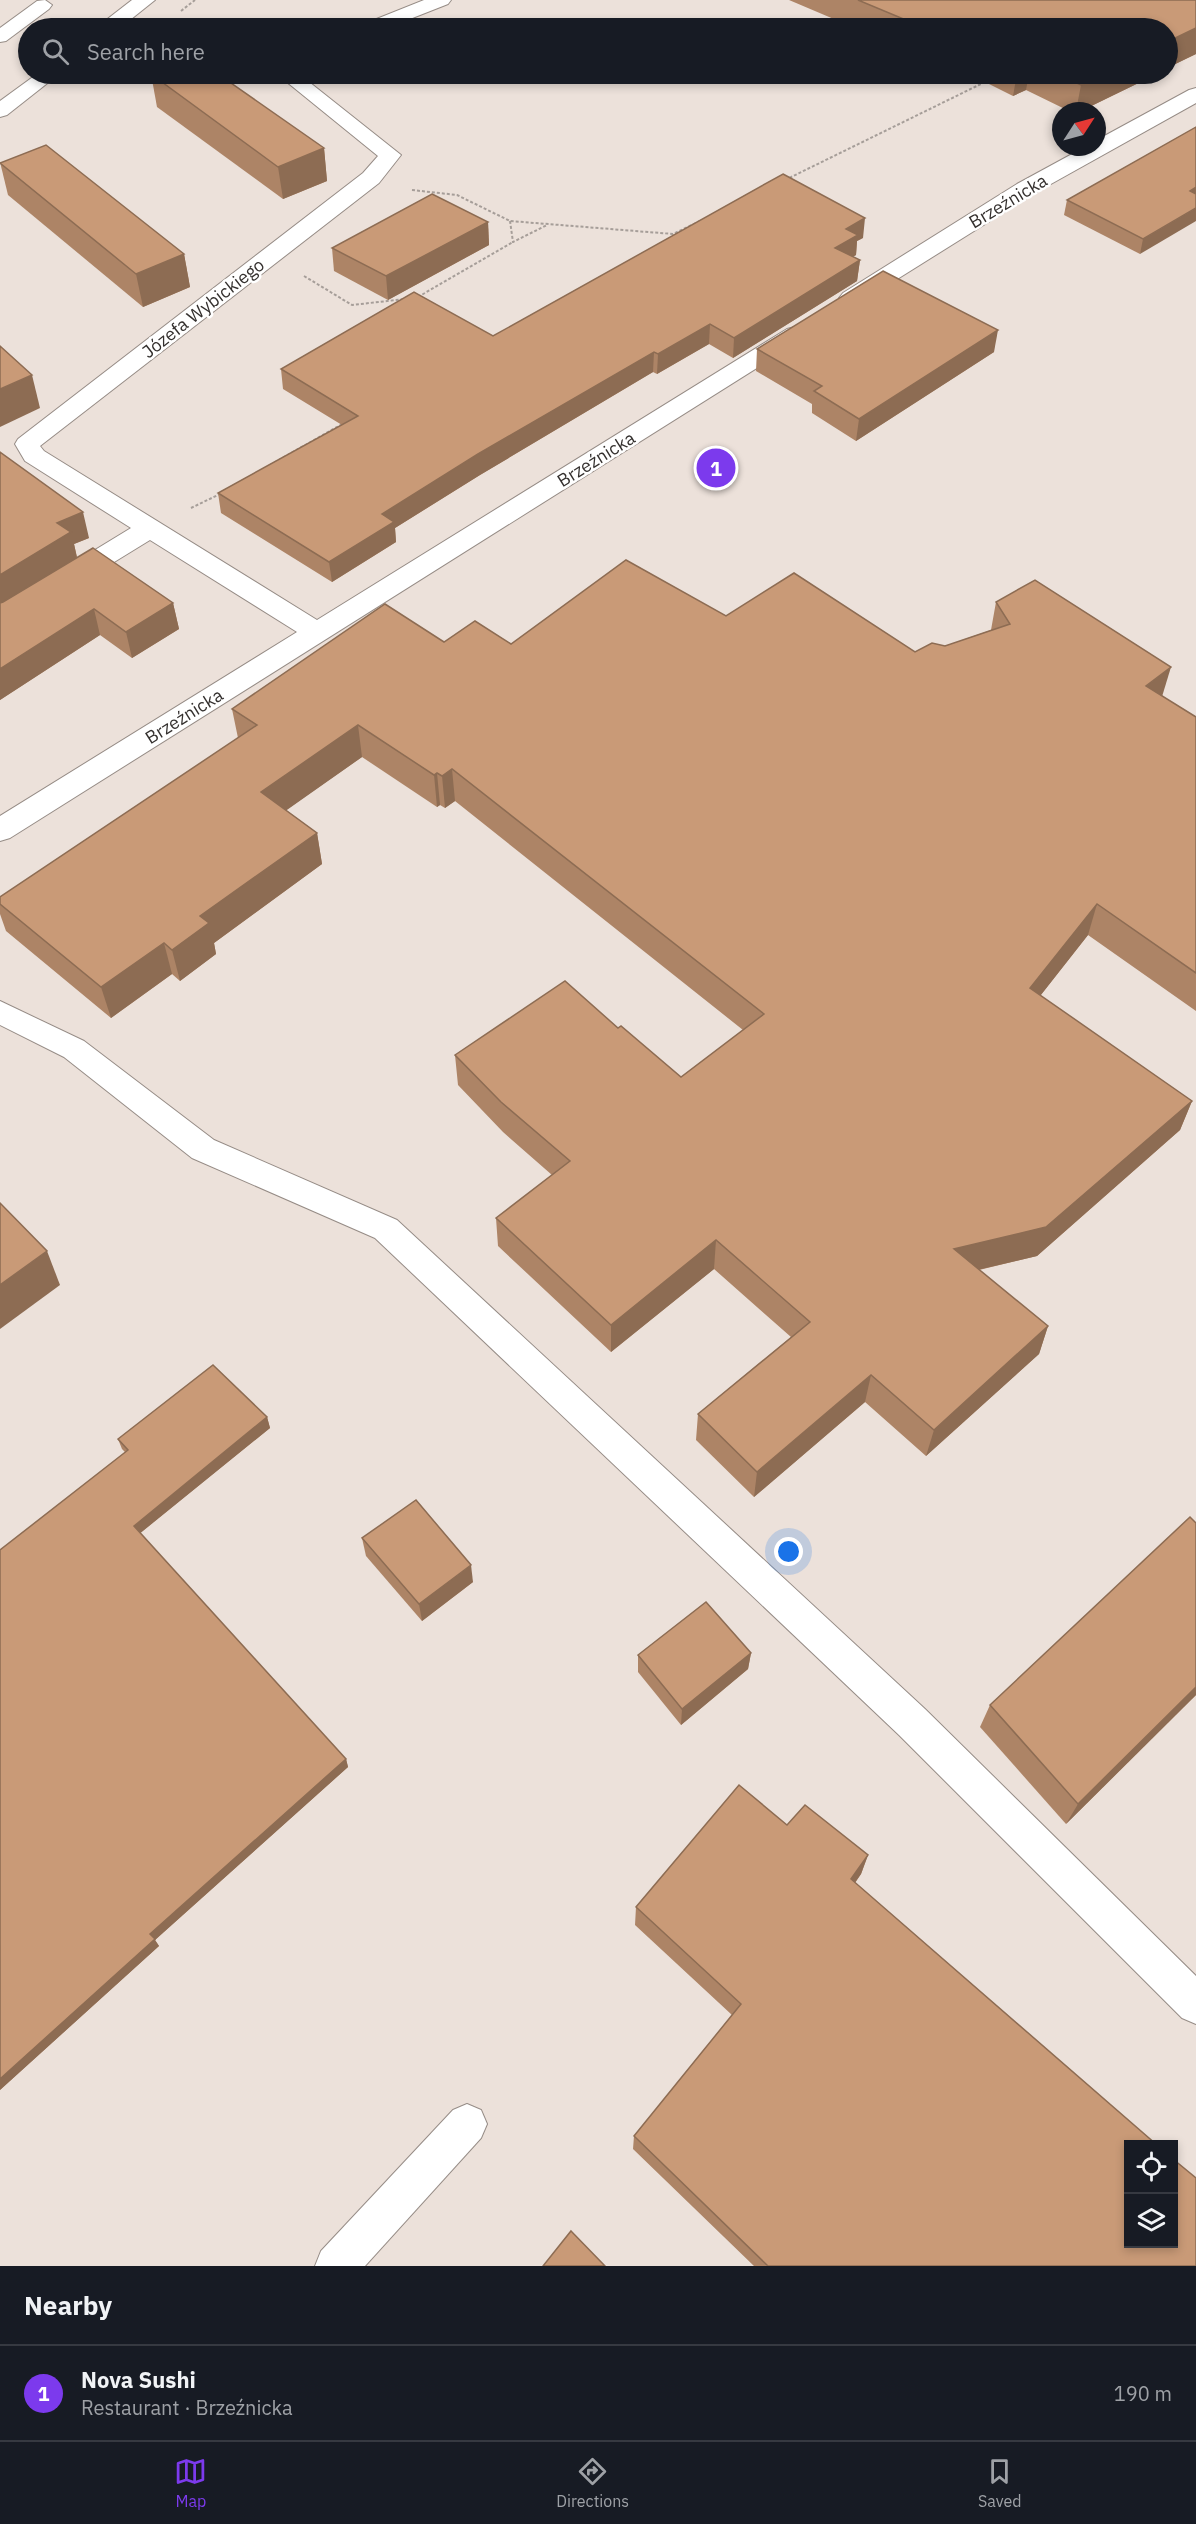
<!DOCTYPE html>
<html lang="en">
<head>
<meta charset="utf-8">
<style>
	body { margin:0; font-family:"IBM Plex Sans",sans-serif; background:#20242c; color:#f1f3f6 }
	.controls { position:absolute; right:18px; bottom:18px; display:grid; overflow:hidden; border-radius:0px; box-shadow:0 3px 9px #0003 }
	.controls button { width:54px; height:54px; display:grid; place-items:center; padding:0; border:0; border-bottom:2px solid #363941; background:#171b24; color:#f1f3f6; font:30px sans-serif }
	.compass { position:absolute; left:1052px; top:102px; width:54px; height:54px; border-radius:50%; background:#171b24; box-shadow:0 3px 9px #0003; rotate:54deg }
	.you { position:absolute; left:789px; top:1552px; width:21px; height:21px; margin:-15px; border:4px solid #fff; border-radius:50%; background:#1a73e8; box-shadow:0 0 0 9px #1a73e833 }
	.badge { display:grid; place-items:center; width:39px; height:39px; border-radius:50%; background:#7c3aed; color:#fff; font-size:20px; font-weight:700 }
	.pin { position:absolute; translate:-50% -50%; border:3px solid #fff; box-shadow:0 2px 6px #0006 }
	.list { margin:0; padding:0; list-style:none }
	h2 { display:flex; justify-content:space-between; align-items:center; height:78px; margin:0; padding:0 24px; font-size:26px }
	h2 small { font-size:20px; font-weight:400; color:#9ea1a6 }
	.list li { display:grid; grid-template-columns:39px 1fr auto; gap:18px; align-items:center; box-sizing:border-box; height:96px; padding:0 24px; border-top:2px solid #363941 }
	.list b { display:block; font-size:22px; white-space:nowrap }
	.list p { margin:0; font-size:20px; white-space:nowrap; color:#9ea1a6 }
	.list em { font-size:20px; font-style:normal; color:#9ea1a6 }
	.icon { flex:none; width:33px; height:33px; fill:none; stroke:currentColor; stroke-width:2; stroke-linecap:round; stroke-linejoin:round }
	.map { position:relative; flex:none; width:1196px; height:2266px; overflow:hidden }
	.search { position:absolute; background:#171b24; box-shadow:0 3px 9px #0003; left:18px; right:18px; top:18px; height:66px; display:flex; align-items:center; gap:15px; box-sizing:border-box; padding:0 21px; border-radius:33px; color:#9ea1a6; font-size:22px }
	.sheet { height:174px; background:#171b24 }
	nav { display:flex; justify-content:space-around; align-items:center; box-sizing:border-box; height:84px; border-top:2px solid #363941; background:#171b24; font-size:16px; color:#9ea1a6 }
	nav a { display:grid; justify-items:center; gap:3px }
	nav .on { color:#7c3aed }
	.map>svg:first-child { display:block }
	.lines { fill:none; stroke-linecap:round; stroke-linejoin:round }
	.service-casing { stroke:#968c86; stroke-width:2 }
	.minor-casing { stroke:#968c86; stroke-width:2 }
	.tertiary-casing { stroke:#968c86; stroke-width:2 }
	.path { stroke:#a69e99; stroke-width:2; stroke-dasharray:3 2; stroke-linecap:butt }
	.service { fill:#fff; fill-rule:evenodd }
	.minor { fill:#fff; fill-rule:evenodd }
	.tertiary { fill:#fff; fill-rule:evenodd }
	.wall { fill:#ad8466 }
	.shaded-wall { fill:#8d6c53 }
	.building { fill:#c99a77; stroke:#8d6c53; stroke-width:1.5 }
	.labels { text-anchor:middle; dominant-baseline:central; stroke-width:5; stroke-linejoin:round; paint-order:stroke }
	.far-street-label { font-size:18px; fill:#34302e; stroke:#fff }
</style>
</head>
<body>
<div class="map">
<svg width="1196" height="2266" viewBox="0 0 1196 2266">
	<rect width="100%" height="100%" fill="#ece1da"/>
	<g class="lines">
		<defs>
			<g id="service">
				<polygon points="45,0 52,5 49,9 6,41 0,42 0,28 37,1"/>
				<polygon points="0,1001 84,1041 214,1140 397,1220 925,1709 1196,1976 1196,2024 1182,2018 899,1735 375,1238 192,1158 64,1057 0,1025"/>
				<polygon points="467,2104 481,2110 487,2124 481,2138 365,2266 315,2266 321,2251 453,2110"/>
			</g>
			<g id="minor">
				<polygon points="424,0 451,0 448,4 387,28 361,28 364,24"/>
				<polygon points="277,74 299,74 401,155 379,183 40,446 44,451 317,620 787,329 795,327 803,329 807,334 803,339 10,838 0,841 0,816 297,632 150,540 10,626 0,629 0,608 131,528 25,461 15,444 18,439 363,173 378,156"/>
				<polygon points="1196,88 1196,103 1033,194 859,303 851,305 843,303 839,298 843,293 1017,184 1085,147 1097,147 1097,140 1189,90"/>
			</g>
			<g id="tertiary">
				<polygon points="132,0 155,0 120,28 98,28 101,24"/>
				<polygon points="37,74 59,74 7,115 0,117 0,101"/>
			</g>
		</defs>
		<use href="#service" class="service-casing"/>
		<use href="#minor" class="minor-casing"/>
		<use href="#tertiary" class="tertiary-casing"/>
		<g class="path">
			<polyline points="181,11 195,0"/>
			<polyline points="87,81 97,74"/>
			<polyline points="785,180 989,80"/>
			<polyline points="412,190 457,195 510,221 673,234 700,221"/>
			<polyline points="510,221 513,242 547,225"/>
			<polyline points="304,276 352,305 405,299"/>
			<polyline points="418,297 513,242"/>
			<polyline points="270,465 344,423"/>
			<polyline points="191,508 222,493"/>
		</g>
		<use href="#service" class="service"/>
		<use href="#minor" class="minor"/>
		<use href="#tertiary" class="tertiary"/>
	</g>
	<g class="wall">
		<polygon points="789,0 1196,0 1196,54 1167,68 1167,28 855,28"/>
		<polygon points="151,74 324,148 327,181 283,199 157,107"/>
		<polygon points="969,74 1157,74 1081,111 1069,111 1026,90 1013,96"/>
		<polygon points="1196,127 1140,254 1064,215 1067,200"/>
		<polygon points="0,162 184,254 190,287 143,307 8,195"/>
		<polygon points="488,222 489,245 388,300 334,271 332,248"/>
		<polygon points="863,238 857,241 856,255 852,257 860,260 857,281 733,358 709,344 657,374 653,372 480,475 395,528 396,542 332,582 221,513 218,493 342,425 283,389 281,369 493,336"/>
		<polygon points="757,349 994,352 856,441 812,413 812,404 756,371"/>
		<polygon points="0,452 89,538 74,544 77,557 173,603 179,629 132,658 100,635 0,700"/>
		<polygon points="996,602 1162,696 1196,717 1196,1011 1088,935 1040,996 1192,1101 1180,1130 1037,1256 979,1270 1048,1326 1039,1354 926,1456 865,1402 754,1497 696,1440 698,1414 791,1337 714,1269 611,1352 498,1246 496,1218 552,1175 503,1132 458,1085 455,1055 618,1028 681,1077 743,1030 455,801 445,808 440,805 437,807 362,757 286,810 317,833 322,864 214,943 216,954 180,981 172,974 111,1018 6,931 0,914 0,897 238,738 232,709 444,642 511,644 726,616 915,652 945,646 991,630"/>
		<polygon points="267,1417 270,1428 140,1533 346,1759 348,1767 155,1940 159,1946 0,2090 125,1452 122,1449 118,1439"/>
		<polygon points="362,1538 473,1582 422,1621 366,1556"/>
		<polygon points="751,1653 748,1669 681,1725 638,1672 638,1655"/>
		<polygon points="1196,1695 1066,1824 980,1727 990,1705"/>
		<polygon points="787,1825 868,1855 861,1874 855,1883 1196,2266 754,2266 633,2149 634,2136 732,2015 635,1925 636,1907"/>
	</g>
	<g class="shaded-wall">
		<polygon points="1196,28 1196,54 1167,68 1167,42"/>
		<polygon points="1017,74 1029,74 1026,90 1013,96"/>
		<polygon points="1103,74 1157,74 1081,111 1076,111 1081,85"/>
		<polygon points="324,148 327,181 283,199 278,167"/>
		<polygon points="1196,187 1196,199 1190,191"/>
		<polygon points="1196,208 1196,221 1140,254 1143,239"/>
		<polygon points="865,218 863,238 857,241 856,255 833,268 835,248 846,229"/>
		<polygon points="488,222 489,245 388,300 386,276"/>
		<polygon points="184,254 190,287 143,307 136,274"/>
		<polygon points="860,260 857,281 733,358 734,338"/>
		<polygon points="710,324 709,344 657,374 658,354"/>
		<polygon points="998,330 994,352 856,441 859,419"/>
		<polygon points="654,352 653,372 480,475 395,528 396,542 332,582 329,562 382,514 478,454"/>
		<polygon points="32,375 40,408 0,427 0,389"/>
		<polygon points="83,512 89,538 74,544 77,558 0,605 0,575 57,523"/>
		<polygon points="173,603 179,629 132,658 126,632"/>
		<polygon points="94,609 100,635 0,700 0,669"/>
		<polygon points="1171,667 1161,700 1146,686"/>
		<polygon points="358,725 362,757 267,824 261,792"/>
		<polygon points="452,769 455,801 445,808 442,776"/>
		<polygon points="437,773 440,805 437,807 434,775"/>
		<polygon points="317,833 322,864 214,943 216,954 180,981 172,950 200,916"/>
		<polygon points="1097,904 1088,935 1022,1019 1030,988"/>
		<polygon points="164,943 172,974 111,1018 101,987"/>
		<polygon points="1192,1101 1180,1130 1037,1256 947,1277 954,1249"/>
		<polygon points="716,1240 714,1269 611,1352 611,1325"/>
		<polygon points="47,1251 60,1285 0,1329 0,1285"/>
		<polygon points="1048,1326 1039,1354 926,1456 934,1430"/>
		<polygon points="871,1375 865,1402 754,1497 757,1472"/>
		<polygon points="267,1417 270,1428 138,1535 134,1526"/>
		<polygon points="471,1565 473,1582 422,1621 419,1604"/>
		<polygon points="751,1653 748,1669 681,1725 682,1709"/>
		<polygon points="1196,1687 1196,1695 1066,1824 1078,1804"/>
		<polygon points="346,1759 348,1767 155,1940 159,1946 0,2090 0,2079 150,1934"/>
		<polygon points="868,1855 861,1874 844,1898 851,1879"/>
	</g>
	<g class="building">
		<polygon points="858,0 1196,0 1196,28 1167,42 1167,28 925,28"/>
		<polygon points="151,74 218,74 324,148 278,167"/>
		<polygon points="1057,74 1103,74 1081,85"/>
		<polygon points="1196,127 1196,187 1190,191 1196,194 1196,208 1143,239 1067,200"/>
		<polygon points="46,145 184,254 136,274 0,163"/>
		<polygon points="783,174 865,218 846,229 858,235 835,248 860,260 734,338 710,324 658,354 654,352 478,454 382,514 394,522 329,562 218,493 358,416 281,369 414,292 493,336"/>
		<polygon points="432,194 488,222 386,276 332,248"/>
		<polygon points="883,271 998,330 859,419 814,391 822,386 757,349"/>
		<polygon points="0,346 32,375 0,389"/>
		<polygon points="0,452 83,512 57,523 71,532 0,575"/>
		<polygon points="93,548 173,603 126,632 94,609 0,669 0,603 3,602"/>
		<polygon points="626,560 726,616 794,573 915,652 932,643 945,646 1010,624 996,602 1035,580 1171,667 1146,686 1196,717 1196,973 1097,904 1030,988 1192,1101 1046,1227 954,1249 1048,1326 934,1430 871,1375 757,1472 698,1414 810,1322 716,1240 611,1325 496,1218 570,1161 501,1102 455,1055 565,981 618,1028 621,1026 681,1077 764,1014 452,769 442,776 437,773 434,775 358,725 261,792 317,833 200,916 209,923 172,950 164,943 101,987 0,904 0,897 257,725 232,709 385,604 444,642 475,621 511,644"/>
		<polygon points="0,1203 47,1251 0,1285"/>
		<polygon points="213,1365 267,1417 134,1526 346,1759 150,1934 155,1939 0,2079 0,1550 128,1450 118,1439"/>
		<polygon points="416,1500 471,1565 419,1604 362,1538"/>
		<polygon points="1190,1517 1196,1523 1196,1687 1078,1804 990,1705"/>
		<polygon points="706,1602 751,1653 682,1709 638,1655"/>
		<polygon points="739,1785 787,1825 805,1805 868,1855 851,1879 1157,2145 1128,2145 1128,2244 1173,2244 1173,2159 1196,2178 1196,2266 768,2266 634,2136 741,2004 636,1907"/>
		<polygon points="571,2231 605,2266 543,2266"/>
	</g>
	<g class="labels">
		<g class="far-street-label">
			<text transform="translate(1008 201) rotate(-31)">Brzeźnicka</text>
			<text transform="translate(203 308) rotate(-38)">Józefa Wybickiego</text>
			<text transform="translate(596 459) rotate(-32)">Brzeźnicka</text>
			<text transform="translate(184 716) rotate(-32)">Brzeźnicka</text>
		</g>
	</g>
</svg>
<div class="controls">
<button><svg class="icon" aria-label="locate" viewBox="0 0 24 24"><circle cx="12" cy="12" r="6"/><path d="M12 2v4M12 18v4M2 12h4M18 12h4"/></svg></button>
<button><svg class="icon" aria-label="layers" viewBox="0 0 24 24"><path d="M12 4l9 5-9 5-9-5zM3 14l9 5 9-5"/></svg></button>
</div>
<svg class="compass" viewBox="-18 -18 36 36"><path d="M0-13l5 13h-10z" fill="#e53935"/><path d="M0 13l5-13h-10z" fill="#9ea1a6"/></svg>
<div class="you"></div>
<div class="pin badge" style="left:716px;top:468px">1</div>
<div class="search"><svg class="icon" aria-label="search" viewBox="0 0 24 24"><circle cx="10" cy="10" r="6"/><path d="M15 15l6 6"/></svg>Search here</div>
</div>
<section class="sheet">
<h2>Nearby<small></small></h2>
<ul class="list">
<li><span class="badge">1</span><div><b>Nova Sushi</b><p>Restaurant · Brzeźnicka</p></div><em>190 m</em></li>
</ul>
</section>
<nav>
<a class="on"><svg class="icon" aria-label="map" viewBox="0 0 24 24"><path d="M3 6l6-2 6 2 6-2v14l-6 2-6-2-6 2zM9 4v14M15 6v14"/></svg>Map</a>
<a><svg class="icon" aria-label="directions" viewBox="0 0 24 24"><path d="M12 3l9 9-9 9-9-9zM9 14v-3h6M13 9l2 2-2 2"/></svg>Directions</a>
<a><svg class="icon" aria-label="saved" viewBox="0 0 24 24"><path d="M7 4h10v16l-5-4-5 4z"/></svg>Saved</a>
</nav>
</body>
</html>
